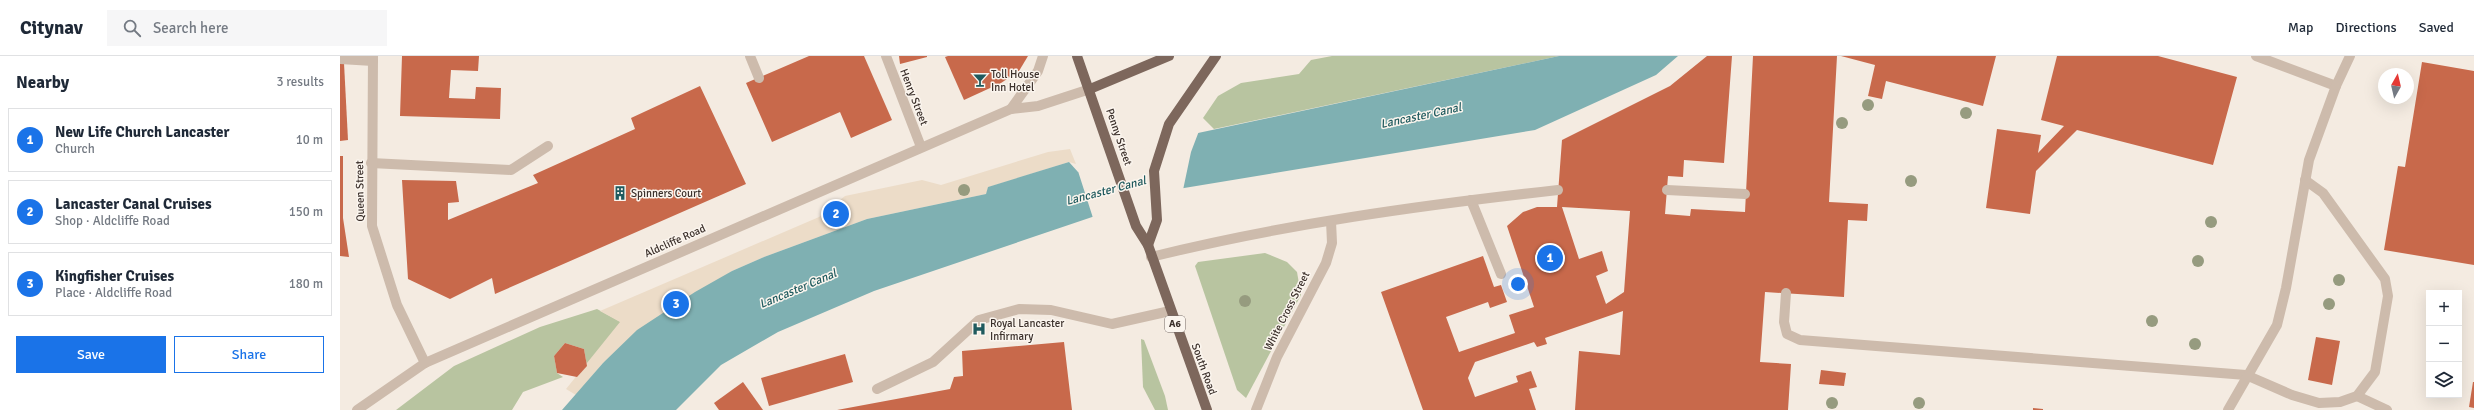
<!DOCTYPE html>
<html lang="en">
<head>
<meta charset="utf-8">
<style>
	body { margin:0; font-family:Signika,sans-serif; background:#f6f6f7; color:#1f2937 }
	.controls { position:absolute; right:12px; bottom:12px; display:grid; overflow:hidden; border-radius:0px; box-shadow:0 4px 16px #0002 }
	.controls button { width:36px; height:36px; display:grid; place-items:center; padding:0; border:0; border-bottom:1px solid #e0e1e3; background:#fff; color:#1f2937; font:20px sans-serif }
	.compass { position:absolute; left:2038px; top:12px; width:36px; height:36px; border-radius:50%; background:#fff; box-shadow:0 4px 16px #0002; rotate:8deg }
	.you { position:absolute; left:1178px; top:228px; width:14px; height:14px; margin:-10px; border:3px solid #fff; border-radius:50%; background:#1a73e8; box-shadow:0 0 0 6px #1a73e833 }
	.badge { display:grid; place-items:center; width:26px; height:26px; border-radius:50%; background:#1a73e8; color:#fff; font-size:13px; font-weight:700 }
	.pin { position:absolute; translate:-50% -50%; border:2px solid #fff; box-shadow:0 1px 4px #0006 }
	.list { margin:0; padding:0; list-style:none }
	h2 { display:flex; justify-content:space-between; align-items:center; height:52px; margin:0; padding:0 16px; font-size:17px }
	h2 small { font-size:13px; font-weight:400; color:#747a83 }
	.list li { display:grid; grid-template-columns:26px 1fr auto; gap:12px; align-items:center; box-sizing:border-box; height:64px; margin:0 8px 8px; padding:0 8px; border:1px solid #e0e1e3; border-radius:0px }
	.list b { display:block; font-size:15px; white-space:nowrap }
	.list p { margin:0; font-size:13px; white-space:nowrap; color:#747a83 }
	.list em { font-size:13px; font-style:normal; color:#747a83 }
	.actions { display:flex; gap:8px; padding:12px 16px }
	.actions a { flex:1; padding:9px 0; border:1px solid #1a73e8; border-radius:0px; text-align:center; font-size:14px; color:#1a73e8 }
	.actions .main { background:#1a73e8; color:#fff }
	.icon { flex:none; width:22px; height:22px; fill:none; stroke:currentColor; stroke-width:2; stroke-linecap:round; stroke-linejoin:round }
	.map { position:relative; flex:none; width:2134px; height:354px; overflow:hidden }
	header { display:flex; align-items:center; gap:24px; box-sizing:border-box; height:56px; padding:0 20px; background:#fff; border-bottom:1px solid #e0e1e3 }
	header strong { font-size:19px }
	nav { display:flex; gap:22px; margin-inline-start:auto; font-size:14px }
	.search { width:280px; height:36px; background:#f6f6f7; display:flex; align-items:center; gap:10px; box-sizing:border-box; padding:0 14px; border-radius:0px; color:#747a83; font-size:15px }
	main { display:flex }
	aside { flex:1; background:#fff }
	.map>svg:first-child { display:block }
	.green { fill:#b8c4a0 }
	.plaza { fill:#ecdcc8 }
	.water { fill:#7fb0b2 }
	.pier { fill:#f4ebe1 }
	.building { fill:#c8694b; fill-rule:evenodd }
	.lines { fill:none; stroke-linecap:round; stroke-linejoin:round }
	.service { stroke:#cdbbac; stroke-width:10 }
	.minor { stroke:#cdbbac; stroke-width:10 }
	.tertiary { stroke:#cdbbac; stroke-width:10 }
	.primary { stroke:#7d675c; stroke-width:10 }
	.tree { fill:#969b7f }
	.labels { text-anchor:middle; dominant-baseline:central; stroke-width:3; stroke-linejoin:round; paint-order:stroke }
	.shield { fill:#fbf5ee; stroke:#756b66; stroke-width:1 }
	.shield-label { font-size:10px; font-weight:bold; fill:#3b302b }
	.poi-label { font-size:11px; fill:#3b302b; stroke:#fbf5ee; text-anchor:start }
	.street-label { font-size:11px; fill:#3b302b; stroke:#fbf5ee }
	.water-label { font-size:12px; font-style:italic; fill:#1f5a5e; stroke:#fbf5ee }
</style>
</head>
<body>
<header>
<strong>Citynav</strong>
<div class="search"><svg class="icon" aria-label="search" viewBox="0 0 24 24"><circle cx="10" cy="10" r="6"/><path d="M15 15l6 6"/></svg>Search here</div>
<nav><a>Map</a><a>Directions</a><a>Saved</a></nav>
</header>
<main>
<aside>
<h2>Nearby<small>3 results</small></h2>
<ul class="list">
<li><span class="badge">1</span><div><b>New Life Church Lancaster</b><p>Church</p></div><em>10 m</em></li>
<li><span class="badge">2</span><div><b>Lancaster Canal Cruises</b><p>Shop · Aldcliffe Road</p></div><em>150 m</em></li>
<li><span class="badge">3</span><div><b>Kingfisher Cruises</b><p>Place · Aldcliffe Road</p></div><em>180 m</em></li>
</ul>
<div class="actions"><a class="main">Save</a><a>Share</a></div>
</aside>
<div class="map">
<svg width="2134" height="354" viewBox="0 0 2134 354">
	<rect width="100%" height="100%" fill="#f4ebe1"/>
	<g class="green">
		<polygon points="992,0 1219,0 874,73 863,62 878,40 901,27 959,18 971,4"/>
		<polygon points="925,197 947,206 957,216 961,239 906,342 897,334 855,210 858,206"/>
		<polygon points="257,253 281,266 247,310 244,293 225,287 214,300 217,317 223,321 183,336 172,354 56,354 114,310 200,271"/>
		<polygon points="801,283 804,284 825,340 828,354 815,354 803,331"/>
	</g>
	<polygon class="plaza" points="730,93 736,108 729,106 649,131 646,138 527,163 424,201 392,215 263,307 236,339 226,333 280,266 260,255 479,161 505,140 582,124 601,129 708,96"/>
	<polygon class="water" points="1219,0 1338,0 1316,19 1195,74 832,134 534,235 438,276 381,309 336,354 222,354 263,307 297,274 355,236 392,215 424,201 527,163 646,138 648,131 729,106 738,116 858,77"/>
	<polygon class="pier" points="859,75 851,96 843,134 753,162 737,112 739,114"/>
	<g class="building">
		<polygon points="62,0 139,0 138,15 111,14 109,42 135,43 136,31 161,32 160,63 60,60"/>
		<polygon points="469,0 524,0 552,64 511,82 500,56 432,86 406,27"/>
		<polygon points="559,0 587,0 587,1 560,8"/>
		<polygon points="608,0 688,0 679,15 661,27 624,44 605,1"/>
		<path d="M1367,0H1392L1384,107L1344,104L1343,121L1328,120L1325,158L1350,160L1351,153L1405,156L1413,0H1497L1489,146L1528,148L1527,165L1508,164L1504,241L1425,236L1420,306L1451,308L1448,354H1235L1239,295L1280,299L1283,255L1205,282L1207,288L1197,291L1194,286L1135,306L1128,322L1135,341L1178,326L1176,320L1191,315L1197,331L1189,333L1196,354H1083L1041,236L1143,200L1154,231L1161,229L1167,246L1150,252L1148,246L1106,261L1119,296L1175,277L1169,259L1194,251L1167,170L1183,156L1197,151H1217L1222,84L1330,30ZM1222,151L1290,155L1284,236L1266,248L1256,220L1268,215L1262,195L1239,203Z"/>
		<polygon points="1501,0 1656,0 1643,50 1546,25 1542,43 1528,40 1535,9"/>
		<polygon points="1717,0 1818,0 1897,21 1873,109 1737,74 1696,115 1690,158 1646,152 1657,73 1701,79 1698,97 1724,70 1701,64"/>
		<polygon points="2082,6 2134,15 2134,209 2044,194 2058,110 2065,111"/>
		<polygon points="4,7 8,84 0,85 0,8"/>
		<polygon points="360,30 406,128 155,238 152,222 110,243 68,223 62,124 116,125 119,146 108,147 108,164 198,127 193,119 295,73 291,62"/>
		<polygon points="0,100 3,100 3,162 9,201 0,200"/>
		<circle cx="496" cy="158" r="10"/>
		<polygon points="1976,281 2000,285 1992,329 1968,324"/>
		<polygon points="724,286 732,354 497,354 610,333 614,321 623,320 622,295"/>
		<polygon points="225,287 244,293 247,310 237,321 217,317 214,300"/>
		<polygon points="505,298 513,326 429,350 421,322"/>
		<polygon points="1481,314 1506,317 1504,330 1479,328"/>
		<polygon points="403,326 423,354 379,354 374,347"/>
		<polygon points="2133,326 2134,326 2134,352 2129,351"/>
		<polygon points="1693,352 1703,353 1703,354 1693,354"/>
	</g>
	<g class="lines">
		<g class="service">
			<polyline points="410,0 419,22"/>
			<polyline points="1916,0 1996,30"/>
			<polyline points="0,3 33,5"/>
			<polyline points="31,107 171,114 208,90"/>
			<polyline points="1327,134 1405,138"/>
			<polyline points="1131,144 1161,218"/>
			<path d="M811,201C944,168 1082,149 1218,134"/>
			<polyline points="1446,237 1444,266 1447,278 1460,284 1906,319 1952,339 1979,347 2000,346 2017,340 2035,316 2048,240 2045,223 1983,137 1965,124"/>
			<polyline points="537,333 593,306 639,264 679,253 711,254 772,268 830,255"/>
			<polyline points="2017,340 2047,354"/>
			<polyline points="916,354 937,301 986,207 992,187 991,165"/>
		</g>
		<g class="minor">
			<polyline points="33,0 32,170 57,249 85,307"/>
			<polyline points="546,0 581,91"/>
			<polyline points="1888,354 1937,269 1946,232 1969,104 1996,30 2010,0"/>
		</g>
		<g class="tertiary">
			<polyline points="671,53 698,15 703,0"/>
			<polyline points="17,354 85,307 671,53 698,50 750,33"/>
		</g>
		<g class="primary">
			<polyline points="737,0 796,170 808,189 867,354"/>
			<polyline points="750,33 829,0"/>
			<polyline points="808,189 817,164 814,115 829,68 876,0"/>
		</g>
	</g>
	<g class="tree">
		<circle cx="1528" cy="49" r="6"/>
		<circle cx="1626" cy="57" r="6"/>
		<circle cx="1502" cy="67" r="6"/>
		<circle cx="1571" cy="125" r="6"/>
		<circle cx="624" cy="134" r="6"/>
		<circle cx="1871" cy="166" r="6"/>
		<circle cx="1858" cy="205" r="6"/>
		<circle cx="1999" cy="224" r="6"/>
		<circle cx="905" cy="245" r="6"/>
		<circle cx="1989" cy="248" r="6"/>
		<circle cx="1812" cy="265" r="6"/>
		<circle cx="1855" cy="288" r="6"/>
		<circle cx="1492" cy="347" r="6"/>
		<circle cx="1579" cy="347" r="6"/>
	</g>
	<defs>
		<symbol id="bar-bare" viewBox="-9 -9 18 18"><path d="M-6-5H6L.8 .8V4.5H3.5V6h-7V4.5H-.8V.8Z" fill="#1f5a5e" stroke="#fbf5ee" stroke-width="2.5" paint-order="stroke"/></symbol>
		<symbol id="building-bare" viewBox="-9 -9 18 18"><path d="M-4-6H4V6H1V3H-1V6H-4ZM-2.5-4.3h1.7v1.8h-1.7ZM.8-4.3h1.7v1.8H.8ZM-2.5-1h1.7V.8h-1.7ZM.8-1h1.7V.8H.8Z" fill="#1f5a5e" stroke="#fbf5ee" stroke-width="2.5" paint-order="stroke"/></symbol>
		<symbol id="hospital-bare" viewBox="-9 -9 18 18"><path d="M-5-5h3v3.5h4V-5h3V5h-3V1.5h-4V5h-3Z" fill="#1f5a5e" stroke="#fbf5ee" stroke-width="2.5" paint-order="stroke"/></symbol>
	</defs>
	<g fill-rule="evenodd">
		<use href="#bar-bare" x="630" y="14" width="20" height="20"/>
		<use href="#building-bare" x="270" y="127" width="20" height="20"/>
		<use href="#hospital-bare" x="629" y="263" width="20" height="20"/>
	</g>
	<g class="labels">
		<rect class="shield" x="825" y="260" width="20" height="16" rx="3"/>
		<g class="shield-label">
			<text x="835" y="268">A6</text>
		</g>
		<g class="poi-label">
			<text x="651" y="18">Toll House<tspan x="651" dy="13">Inn Hotel</tspan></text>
			<text x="291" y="137">Spinners Court</text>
			<text x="650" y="267">Royal Lancaster<tspan x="650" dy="13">Infirmary</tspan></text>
		</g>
		<g class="street-label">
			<text transform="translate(574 41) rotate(69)">Henry Street</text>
			<text transform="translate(779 81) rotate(71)">Penny Street</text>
			<text transform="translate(20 135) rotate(-91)">Queen Street</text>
			<text transform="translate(335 185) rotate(-24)">Aldcliffe Road</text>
			<text transform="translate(947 255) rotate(-63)">White Cross Street</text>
			<text transform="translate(864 313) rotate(70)">South Road</text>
		</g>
		<g class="water-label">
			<text transform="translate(1081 60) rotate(-12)">Lancaster Canal</text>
			<text transform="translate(766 135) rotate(-15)">Lancaster Canal</text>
			<text transform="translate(458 233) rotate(-23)">Lancaster Canal</text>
		</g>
	</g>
</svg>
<div class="controls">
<button>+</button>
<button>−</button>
<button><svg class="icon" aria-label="layers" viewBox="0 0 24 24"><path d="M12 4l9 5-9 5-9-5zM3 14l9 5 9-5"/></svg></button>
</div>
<svg class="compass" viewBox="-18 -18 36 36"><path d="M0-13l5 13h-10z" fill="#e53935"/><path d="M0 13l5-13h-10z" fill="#747a83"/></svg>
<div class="you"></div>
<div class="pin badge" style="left:1210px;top:202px">1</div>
<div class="pin badge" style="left:496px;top:158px">2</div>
<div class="pin badge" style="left:336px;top:248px">3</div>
</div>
</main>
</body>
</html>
